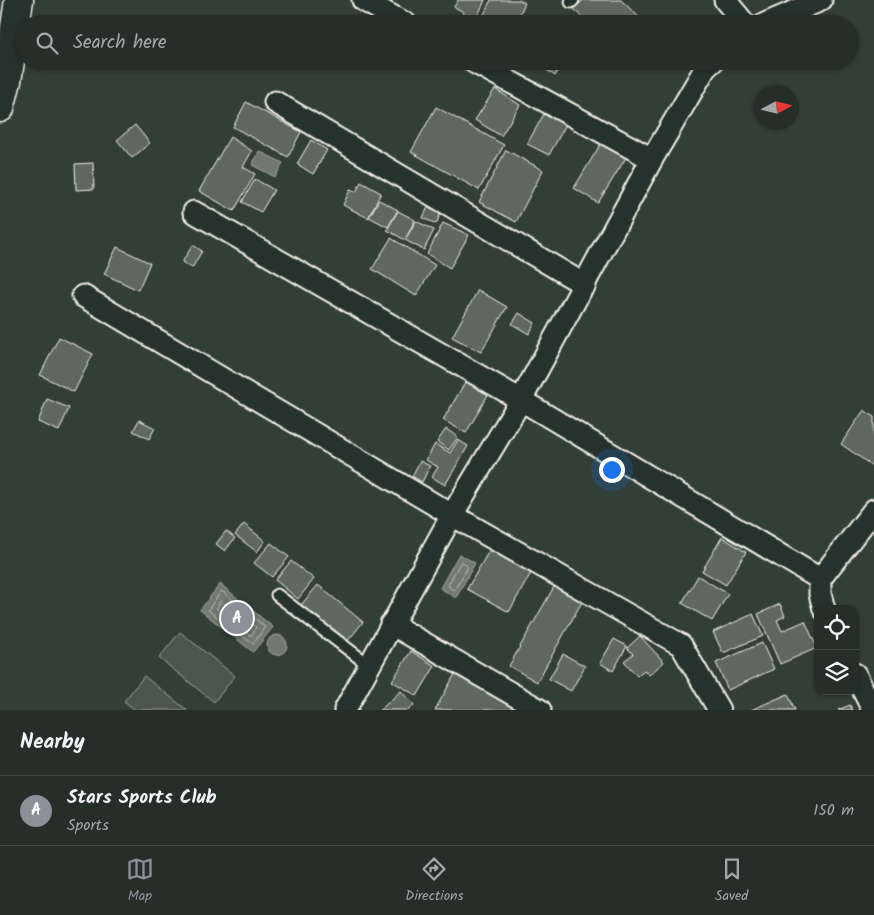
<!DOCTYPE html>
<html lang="en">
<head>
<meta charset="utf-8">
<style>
	body { margin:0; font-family:Kalam,sans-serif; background:#2e3632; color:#f1f3f6 }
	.controls { position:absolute; right:15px; bottom:15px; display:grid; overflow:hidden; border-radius:10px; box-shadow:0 1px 4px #0004 }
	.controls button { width:45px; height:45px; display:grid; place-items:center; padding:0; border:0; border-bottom:1px solid #424a47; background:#262e2a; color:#f1f3f6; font:25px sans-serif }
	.compass { position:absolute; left:754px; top:85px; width:45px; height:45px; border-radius:50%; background:#262e2a; box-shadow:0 1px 4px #0004; rotate:83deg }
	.you { position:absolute; left:611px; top:469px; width:18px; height:18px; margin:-12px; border:4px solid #fff; border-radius:50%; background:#1a73e8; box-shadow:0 0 0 8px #1a73e833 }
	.badge { display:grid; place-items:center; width:32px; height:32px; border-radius:50%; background:#8c9099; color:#fff; font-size:16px; font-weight:700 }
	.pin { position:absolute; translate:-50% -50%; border:2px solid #fff; box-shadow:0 1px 5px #0006 }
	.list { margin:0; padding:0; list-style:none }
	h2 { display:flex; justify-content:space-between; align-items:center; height:65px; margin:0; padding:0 20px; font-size:21px }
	h2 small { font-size:16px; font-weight:400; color:#a4a8a8 }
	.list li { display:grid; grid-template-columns:32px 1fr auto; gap:15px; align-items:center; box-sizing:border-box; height:70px; padding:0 20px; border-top:1px solid #424a47 }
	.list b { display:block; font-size:19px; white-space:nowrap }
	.list p { margin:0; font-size:16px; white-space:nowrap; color:#a4a8a8 }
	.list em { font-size:16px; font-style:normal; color:#a4a8a8 }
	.icon { flex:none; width:28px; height:28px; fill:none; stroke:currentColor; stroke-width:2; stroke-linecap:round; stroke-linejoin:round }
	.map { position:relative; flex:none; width:874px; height:710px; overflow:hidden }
	.search { position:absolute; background:#262e2a; box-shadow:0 1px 4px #0004; left:15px; right:15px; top:15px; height:55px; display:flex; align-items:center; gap:12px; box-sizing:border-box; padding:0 18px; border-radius:28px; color:#a4a8a8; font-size:19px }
	.sheet { height:135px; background:#262e2a }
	nav { display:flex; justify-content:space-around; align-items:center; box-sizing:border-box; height:70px; border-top:1px solid #424a47; background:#262e2a; font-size:14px; color:#a4a8a8 }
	nav a { display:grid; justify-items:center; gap:2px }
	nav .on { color:#8c9099 }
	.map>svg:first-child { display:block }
	.green { fill:#4c564f; stroke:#a0a49c }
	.water { fill:#727972; stroke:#a6a9a1 }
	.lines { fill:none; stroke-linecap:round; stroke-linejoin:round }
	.shore { stroke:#c0c1b9; stroke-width:1 }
	.building { fill:#5f6861; stroke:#f4f1e8 }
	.lane-casing { stroke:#f4f1e8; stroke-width:15 }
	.street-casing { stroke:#f4f1e8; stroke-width:25 }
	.highway-casing { stroke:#f4f1e8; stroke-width:31 }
	.lane { stroke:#26332d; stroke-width:11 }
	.street { stroke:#26332d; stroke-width:21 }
	.highway { stroke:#26332d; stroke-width:28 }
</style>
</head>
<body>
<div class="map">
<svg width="874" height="710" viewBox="0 0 874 710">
	<rect width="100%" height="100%" fill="#323e38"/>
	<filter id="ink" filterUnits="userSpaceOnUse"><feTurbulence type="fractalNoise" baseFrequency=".02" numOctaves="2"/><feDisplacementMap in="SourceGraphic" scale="10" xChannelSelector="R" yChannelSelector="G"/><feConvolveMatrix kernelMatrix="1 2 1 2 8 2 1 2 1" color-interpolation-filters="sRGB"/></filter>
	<g filter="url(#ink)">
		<g class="green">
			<polygon points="180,632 235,676 214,702 159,658"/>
			<polygon points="144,676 187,710 135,710 124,701"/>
		</g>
		<g class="water">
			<polygon points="259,151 283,163 275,177 252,165"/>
			<polygon points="459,554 475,563 456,598 440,588"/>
			<polygon points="220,584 273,627 253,652 200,610"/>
			<circle cx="277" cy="645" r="10"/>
		</g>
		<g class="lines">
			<g class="shore">
				<polygon points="463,562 468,567 455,589 452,590 448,585 460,563"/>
				<polygon points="223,592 265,627 253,644 208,610 220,593"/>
				<polygon points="221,601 256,627 252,635 249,635 217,609"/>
			</g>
		</g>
		<g class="building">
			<polygon points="458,0 485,0 474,24 458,24 464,12 454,7"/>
			<polygon points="491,0 519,0 525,3 515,24 479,24"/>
			<polygon points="583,0 621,0 643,21 640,24 588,24 574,9"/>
			<polygon points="532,15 547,24 526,24"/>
			<polygon points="511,61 531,61 525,70"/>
			<polygon points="534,61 562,61 555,76"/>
			<polygon points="495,89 520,105 501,136 475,120"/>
			<polygon points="246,102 301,132 288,157 233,127"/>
			<polygon points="436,107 504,145 479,190 411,152"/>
			<polygon points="554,111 569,119 549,155 527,144 544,114 550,118"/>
			<polygon points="135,125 150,143 132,158 117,140"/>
			<polygon points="606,135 627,156 598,203 574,188"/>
			<polygon points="230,137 252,151 243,167 255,174 234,211 199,191"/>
			<polygon points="311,140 327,150 313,174 297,164"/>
			<polygon points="506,150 543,170 516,222 479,202"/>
			<polygon points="93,163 94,189 76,190 75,164"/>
			<polygon points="255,179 274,190 261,212 242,202"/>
			<polygon points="361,182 381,193 368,218 343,205 350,190 356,192"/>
			<polygon points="379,200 398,210 388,227 369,217"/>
			<polygon points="428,207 441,213 436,224 423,218"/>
			<polygon points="398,211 415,220 405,240 387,230"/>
			<polygon points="416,221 434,230 424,250 405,240"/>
			<polygon points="443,223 469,235 450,268 427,254"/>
			<polygon points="391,238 435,265 416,296 372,269"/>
			<polygon points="193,245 202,251 192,268 182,262"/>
			<polygon points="117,247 150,263 138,290 104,274"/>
			<polygon points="478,290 507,307 481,352 452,337"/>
			<polygon points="519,313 535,323 529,334 512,324"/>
			<polygon points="59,337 93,354 74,392 40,375"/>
			<polygon points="467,379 489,393 466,433 443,420"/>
			<polygon points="47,399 69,408 59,431 38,422"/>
			<polygon points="864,410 874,417 874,467 841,444"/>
			<polygon points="139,420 155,428 149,439 133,431"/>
			<polygon points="446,429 458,437 449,450 437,442"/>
			<polygon points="458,440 468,446 445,485 432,477 438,467 426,460 435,444 450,453"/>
			<polygon points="420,461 430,466 422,482 412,476"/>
			<polygon points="244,524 265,541 257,552 235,535"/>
			<polygon points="226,531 235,538 225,551 216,544"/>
			<polygon points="722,537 746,552 726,585 702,571"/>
			<polygon points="271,543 289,557 272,577 254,563"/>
			<polygon points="490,549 531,573 509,612 467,589"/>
			<polygon points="291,561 314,579 298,599 275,580"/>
			<polygon points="698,576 728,594 712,621 682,603"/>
			<polygon points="318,585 363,622 347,642 301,605"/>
			<polygon points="555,585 583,600 537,682 509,666"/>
			<polygon points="780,604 785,616 777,620 782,631 805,621 817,648 780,664 758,614"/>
			<polygon points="753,614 763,636 723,653 713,632"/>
			<polygon points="640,636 664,662 649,675 644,670 637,676 624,661 633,654 627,648"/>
			<polygon points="614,639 627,646 613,671 600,663"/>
			<polygon points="762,643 774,669 728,690 716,663"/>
			<polygon points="411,651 435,666 417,696 392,681"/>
			<polygon points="563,654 585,666 571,691 549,679"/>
			<polygon points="455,674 517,708 516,710 435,710"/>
			<polygon points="401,691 414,705 409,710 380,710"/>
			<polygon points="788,694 795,710 751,710"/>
			<polygon points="850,705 852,710 838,710"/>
		</g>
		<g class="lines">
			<defs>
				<g id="lane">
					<polyline points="571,2 573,0"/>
					<polyline points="277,595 370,666"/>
				</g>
				<g id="street">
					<polyline points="363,0 406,24"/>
					<polyline points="725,0 745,24"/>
					<polyline points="765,24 821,0"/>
					<polyline points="472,61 652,159"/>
					<polyline points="275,102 585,285"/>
					<polyline points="194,212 521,400 820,579"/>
					<polyline points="83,296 452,515 681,645 719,710"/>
					<polyline points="824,609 820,594 820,579 874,510"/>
					<polyline points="391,624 540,710"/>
					<polyline points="855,674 873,710"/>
					<polyline points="345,710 452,515 521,400 652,159 706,67 713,61"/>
				</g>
				<polyline id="highway" points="0,108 7,81 19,0"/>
			</defs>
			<use href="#lane" class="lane-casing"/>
			<use href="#street" class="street-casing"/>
			<use href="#highway" class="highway-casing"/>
			<use href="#lane" class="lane"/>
			<use href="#street" class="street"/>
			<use href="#highway" class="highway"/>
		</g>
	</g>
</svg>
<div class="controls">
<button><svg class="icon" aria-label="locate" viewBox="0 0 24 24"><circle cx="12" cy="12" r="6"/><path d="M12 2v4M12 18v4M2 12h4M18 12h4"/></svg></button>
<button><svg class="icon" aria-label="layers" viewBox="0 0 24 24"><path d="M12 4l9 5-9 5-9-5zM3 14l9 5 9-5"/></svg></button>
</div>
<svg class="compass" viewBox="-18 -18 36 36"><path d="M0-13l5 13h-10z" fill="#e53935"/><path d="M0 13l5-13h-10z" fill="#a4a8a8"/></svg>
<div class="you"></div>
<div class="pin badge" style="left:237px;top:618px">A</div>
<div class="search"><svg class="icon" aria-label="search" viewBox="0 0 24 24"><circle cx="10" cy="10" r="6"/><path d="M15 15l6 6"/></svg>Search here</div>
</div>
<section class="sheet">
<h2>Nearby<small></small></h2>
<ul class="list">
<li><span class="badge">A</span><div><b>Stars Sports Club</b><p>Sports</p></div><em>150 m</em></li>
</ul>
</section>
<nav>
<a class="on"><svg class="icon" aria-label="map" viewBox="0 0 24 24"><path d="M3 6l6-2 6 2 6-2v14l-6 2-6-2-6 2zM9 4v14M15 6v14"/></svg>Map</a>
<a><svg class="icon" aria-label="directions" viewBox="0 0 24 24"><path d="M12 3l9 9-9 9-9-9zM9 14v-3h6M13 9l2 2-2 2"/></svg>Directions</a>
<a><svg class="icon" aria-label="saved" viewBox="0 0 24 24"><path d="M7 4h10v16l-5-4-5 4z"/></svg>Saved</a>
</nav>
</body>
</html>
